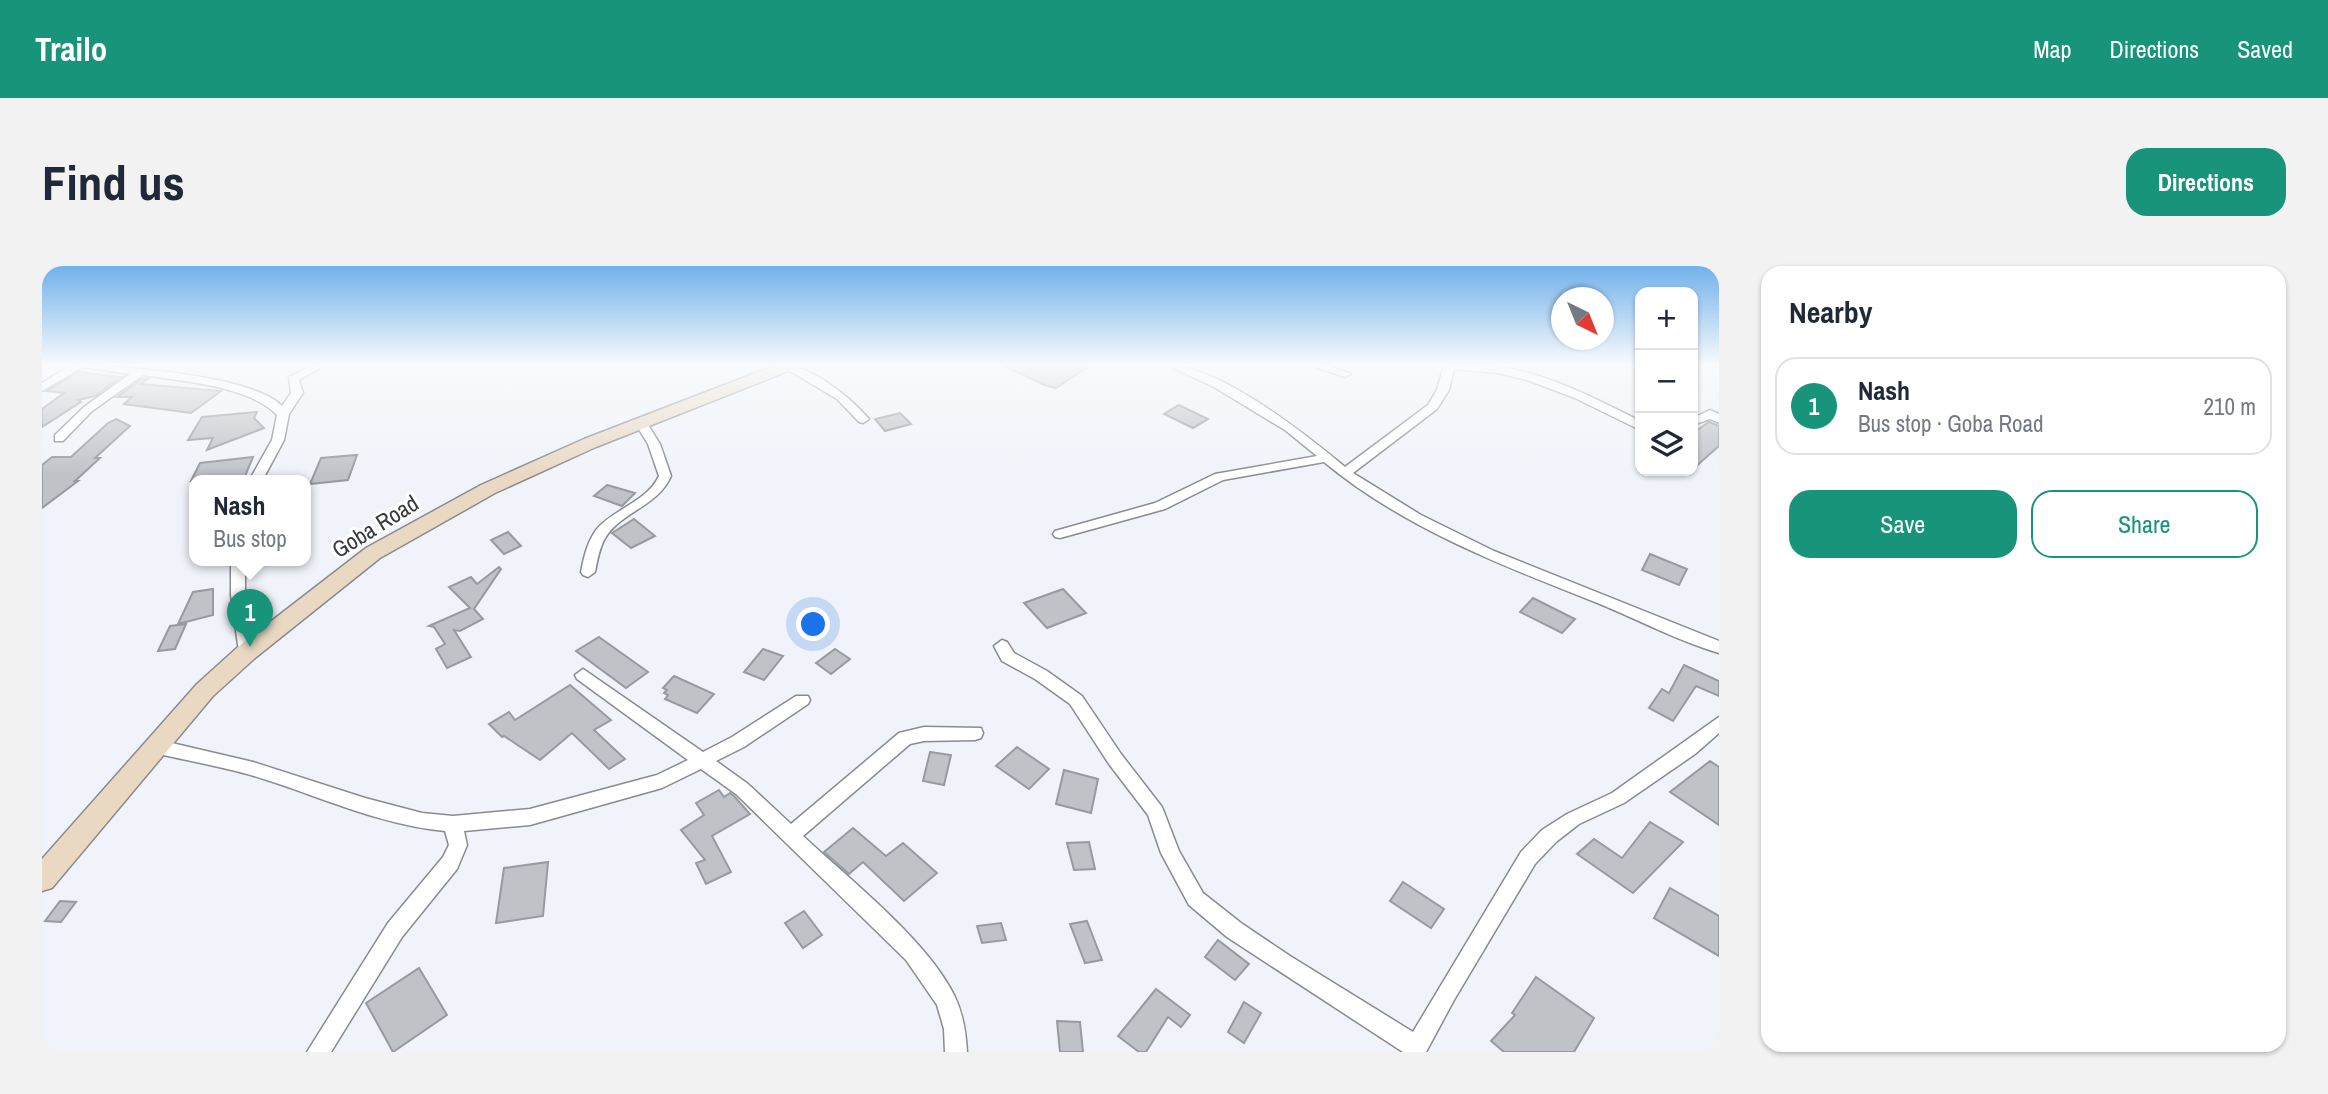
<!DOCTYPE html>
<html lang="en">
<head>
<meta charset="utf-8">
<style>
	body { margin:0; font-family:"Archivo Narrow",sans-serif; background:#f2f2f3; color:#1f2937 }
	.controls { position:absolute; right:21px; top:21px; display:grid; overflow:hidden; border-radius:14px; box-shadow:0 2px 5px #0004 }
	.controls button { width:63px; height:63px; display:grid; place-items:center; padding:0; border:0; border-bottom:2px solid #e0e1e3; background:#fff; color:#1f2937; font:35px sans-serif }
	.compass { position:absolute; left:1509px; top:21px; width:63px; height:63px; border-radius:50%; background:#fff; box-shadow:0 2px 5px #0004; rotate:137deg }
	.you { position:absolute; left:772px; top:359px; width:24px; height:24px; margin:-18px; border:5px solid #fff; border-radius:50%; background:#1a73e8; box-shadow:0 0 0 10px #1a73e833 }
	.badge { display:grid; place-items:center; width:46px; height:46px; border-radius:50%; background:#18947a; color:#fff; font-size:23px; font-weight:700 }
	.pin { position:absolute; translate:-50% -58px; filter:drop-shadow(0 2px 4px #0008) }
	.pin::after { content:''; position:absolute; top:37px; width:24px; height:21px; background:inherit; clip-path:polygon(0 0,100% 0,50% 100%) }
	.popup { position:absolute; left:147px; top:209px; width:122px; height:91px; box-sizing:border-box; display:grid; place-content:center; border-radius:14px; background:#fff; filter:drop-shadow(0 2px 5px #0005); font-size:23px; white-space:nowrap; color:#747a83 }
	.popup b { font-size:26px; color:#1f2937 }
	.popup::after { content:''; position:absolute; left:50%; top:100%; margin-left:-14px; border:14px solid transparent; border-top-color:#fff }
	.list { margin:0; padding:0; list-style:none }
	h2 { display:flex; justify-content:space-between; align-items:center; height:91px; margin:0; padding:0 28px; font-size:30px }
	h2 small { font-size:23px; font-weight:400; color:#747a83 }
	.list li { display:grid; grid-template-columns:46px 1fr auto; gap:21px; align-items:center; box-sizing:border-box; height:98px; margin:0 14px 14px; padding:0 14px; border:2px solid #e0e1e3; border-radius:21px }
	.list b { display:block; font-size:26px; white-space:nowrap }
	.list p { margin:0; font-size:23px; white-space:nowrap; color:#747a83 }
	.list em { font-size:23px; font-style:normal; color:#747a83 }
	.actions { display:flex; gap:14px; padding:21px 28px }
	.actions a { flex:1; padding:16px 0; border:2px solid #18947a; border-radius:21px; text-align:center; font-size:24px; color:#18947a }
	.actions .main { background:#18947a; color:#fff }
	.icon { flex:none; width:38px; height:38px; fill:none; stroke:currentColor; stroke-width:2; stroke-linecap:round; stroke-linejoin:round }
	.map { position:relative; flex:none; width:1677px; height:786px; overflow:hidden; border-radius:21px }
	header { display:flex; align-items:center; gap:42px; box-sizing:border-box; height:98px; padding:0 35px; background:#18947a; color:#fff }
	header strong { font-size:33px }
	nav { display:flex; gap:38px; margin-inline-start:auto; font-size:24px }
	.intro { display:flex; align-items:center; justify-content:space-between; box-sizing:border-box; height:168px; padding:0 42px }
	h1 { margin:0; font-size:49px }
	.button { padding:18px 32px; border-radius:21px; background:#18947a; color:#fff; font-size:24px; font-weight:700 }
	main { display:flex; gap:42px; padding:0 42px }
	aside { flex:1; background:#fff; border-radius:21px; box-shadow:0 2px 5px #0004 }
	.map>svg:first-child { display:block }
	.building { fill:#bfc2c7; stroke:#979a9e; stroke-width:2 }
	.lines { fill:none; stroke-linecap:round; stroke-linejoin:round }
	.minor-casing { stroke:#898b90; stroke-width:3 }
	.secondary-casing { stroke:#898b90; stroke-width:3 }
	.minor { fill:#fff; fill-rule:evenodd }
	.secondary { fill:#e9d9c3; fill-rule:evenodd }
	.labels { text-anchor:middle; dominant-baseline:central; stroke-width:6; stroke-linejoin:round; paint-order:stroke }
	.street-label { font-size:23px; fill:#383a3c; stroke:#fff }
</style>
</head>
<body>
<header>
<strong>Trailo</strong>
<nav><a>Map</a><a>Directions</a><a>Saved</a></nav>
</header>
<div class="intro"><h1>Find us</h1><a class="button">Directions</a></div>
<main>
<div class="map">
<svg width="1677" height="786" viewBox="0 0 1677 786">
	<rect width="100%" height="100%" fill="#f0f3f9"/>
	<g class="building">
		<polygon points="960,99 1049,99 1014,122 1002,119"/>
		<polygon points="37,106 79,111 53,130 36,134 39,136 0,161 0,143 22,127 5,125"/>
		<polygon points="100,113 106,113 99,118 179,125 149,147 82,138 90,131 75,131"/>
		<polygon points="1137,139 1166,153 1151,162 1122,148"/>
		<polygon points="215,146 212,152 222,162 165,184 171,172 146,174 160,151"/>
		<polygon points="858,147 869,158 843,165 833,153"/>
		<polygon points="74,153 88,160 53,192 58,192 33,215 36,215 0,242 0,199 10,191 29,191 66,157"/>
		<polygon points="1667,156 1677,160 1677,180 1651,203 1651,167"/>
		<polygon points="315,189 306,214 268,218 279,192"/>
		<polygon points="211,191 201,215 149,215 158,197"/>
		<polygon points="565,219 593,227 580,240 552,230"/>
		<polygon points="592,253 613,270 589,282 570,267"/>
		<polygon points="466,266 479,280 462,288 449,274"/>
		<polygon points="1608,288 1645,303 1637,319 1600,304"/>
		<polygon points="457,301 459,303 432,343 441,353 418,365 412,364 429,391 405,402 394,383 403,378 392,361 387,360 428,342 407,321 429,311 435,318"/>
		<polygon points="171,323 171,349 136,358 151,326"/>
		<polygon points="1021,323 1044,347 1005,362 982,337"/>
		<polygon points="1491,332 1533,353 1520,367 1478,346"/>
		<polygon points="144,358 133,383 116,385 128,360"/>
		<polygon points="557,371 606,406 584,422 534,385"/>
		<polygon points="721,383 741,390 722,414 702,406"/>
		<polygon points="793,383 808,393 789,408 774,397"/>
		<polygon points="1642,399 1677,415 1677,430 1654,420 1631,455 1607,442 1620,423 1627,427"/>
		<polygon points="632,410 672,428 655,447 623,433 626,429 622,427 625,424 621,422"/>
		<polygon points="528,419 569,454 552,464 583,493 567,503 530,467 498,494 462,470 460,471 447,458 467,446 473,454"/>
		<polygon points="975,481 1007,503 987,523 954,500"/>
		<polygon points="888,486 909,489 902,519 881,515"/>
		<polygon points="1668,495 1677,501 1677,559 1628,526"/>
		<polygon points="1022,504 1056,513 1049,547 1014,538"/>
		<polygon points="677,524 682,531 688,527 692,530 708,548 670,570 689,606 664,618 654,597 663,594 639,564 662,549 654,537"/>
		<polygon points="1608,556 1641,576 1591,627 1535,588 1552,573 1580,592"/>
		<polygon points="811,562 844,590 861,577 895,607 862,635 821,596 807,608 782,586"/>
		<polygon points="1047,576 1053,603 1032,604 1025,577"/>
		<polygon points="506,596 501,650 454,657 462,602"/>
		<polygon points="1361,616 1402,643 1389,662 1348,635"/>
		<polygon points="1628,622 1677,650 1677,690 1612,652"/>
		<polygon points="18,635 34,636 19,656 3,655"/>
		<polygon points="762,645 780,669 761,682 743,657"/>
		<polygon points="1045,655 1060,694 1043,697 1028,658"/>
		<polygon points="959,657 964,674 940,677 935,660"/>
		<polygon points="1176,674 1207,698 1193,714 1163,691"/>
		<polygon points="377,702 405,749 351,786 324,737"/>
		<polygon points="1494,711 1552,752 1532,786 1462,786 1449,775 1473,749 1470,747"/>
		<polygon points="1114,723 1148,749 1139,761 1126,751 1104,786 1097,786 1076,770"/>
		<polygon points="1202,736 1219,747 1202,777 1186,766"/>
		<polygon points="1015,755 1038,756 1041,786 1018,786"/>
	</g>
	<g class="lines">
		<defs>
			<g id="minor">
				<path d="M29,99C73,99 211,109 240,140L249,127L247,111L270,99H283L257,114L261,127L247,148L242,174L220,215H207L230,174L235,149C208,120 139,115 101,109L50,145L21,175H13V169L42,141L88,108L41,101L0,125V117Z"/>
				<path d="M742,99C769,99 810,133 827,153L821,157L817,156L795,133L743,102Z"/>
				<path d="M1124,99C1177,99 1262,167 1303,201L1386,139L1395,124L1401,102L1399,99C1418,99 1438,98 1458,101C1507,108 1554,133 1598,155V163L1594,162L1533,132L1485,114L1456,107L1412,103L1407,124L1395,143L1311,207L1379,249L1452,285L1677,375V387C1636,375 1597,354 1558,338C1462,300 1363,263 1282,196L1181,214L1123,243L1018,272L1013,271L1011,268L1013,265L1113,237L1173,208L1275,190L1243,164L1172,121Z"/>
				<polygon points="1268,99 1285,99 1309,108 1303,111"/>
				<polygon points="1668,144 1677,148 1677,157 1668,153 1651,159 1651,152"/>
				<path d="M599,153L603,154L618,178L629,210C616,241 577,246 562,274C557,284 555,295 553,306L546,311L541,309L539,306C542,291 545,277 554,264C571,243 605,236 617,210L606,178L593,157Z"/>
				<polygon points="189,295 203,295 203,329 213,386 205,392 197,386 189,329"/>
				<polygon points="960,374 965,376 972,387 1005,405 1040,430 1079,488 1120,541 1137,585 1161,627 1199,657 1248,690 1371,766 1479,586 1500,564 1525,548 1570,527 1677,451 1677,467 1653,488 1582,537 1537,558 1514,576 1493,598 1412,734 1384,786 1361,786 1185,671 1147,639 1119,587 1106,549 1067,498 1028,438 993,413 960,395 952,380"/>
				<path d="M541,403L661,486L690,471L754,430H766L768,434L766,438L702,481L674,495L706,518L749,558L857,467L882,461L939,462L941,467L939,472L933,474L882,475L868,478L761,570C807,613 885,674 912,729C921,747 924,766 925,786H903L902,763L895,739L864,694L694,528L659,503L620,522L488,559L422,565L425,579L415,603L360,671L289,786H265L346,657L401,591L407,579L403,565C337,559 275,529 212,510C181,501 148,495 117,488L111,486L108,481L111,476L117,474L211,496L323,532L380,547L411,550L488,543L615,509L646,494L535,413L533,409Z"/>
			</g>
			<polygon id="secondary" points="734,99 756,99 754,102 554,181 453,227 338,292 213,392 171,430 10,622 0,625 0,593 155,418 197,380 324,282 439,219 542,173"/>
		</defs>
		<use href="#minor" class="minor-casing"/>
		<use href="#secondary" class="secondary-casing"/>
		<use href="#minor" class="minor"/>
		<use href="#secondary" class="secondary"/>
	</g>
	<linearGradient id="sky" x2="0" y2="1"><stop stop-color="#72b1eb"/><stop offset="0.47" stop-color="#f8fafc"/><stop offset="1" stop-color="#f8fafc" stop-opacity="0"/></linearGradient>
	<rect width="1677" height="209" fill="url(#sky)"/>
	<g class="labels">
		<g class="street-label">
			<text transform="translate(333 260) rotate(-32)">Goba Road</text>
		</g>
	</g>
</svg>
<div class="controls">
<button>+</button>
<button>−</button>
<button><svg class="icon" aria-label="layers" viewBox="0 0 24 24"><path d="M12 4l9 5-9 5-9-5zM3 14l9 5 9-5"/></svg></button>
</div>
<svg class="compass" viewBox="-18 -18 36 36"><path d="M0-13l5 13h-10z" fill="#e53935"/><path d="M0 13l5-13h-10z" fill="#747a83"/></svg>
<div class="you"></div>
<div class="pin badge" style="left:208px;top:381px">1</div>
<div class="popup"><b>Nash</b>Bus stop</div>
</div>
<aside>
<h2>Nearby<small></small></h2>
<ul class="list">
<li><span class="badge">1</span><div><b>Nash</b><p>Bus stop · Goba Road</p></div><em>210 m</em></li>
</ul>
<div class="actions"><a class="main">Save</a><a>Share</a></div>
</aside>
</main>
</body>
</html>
